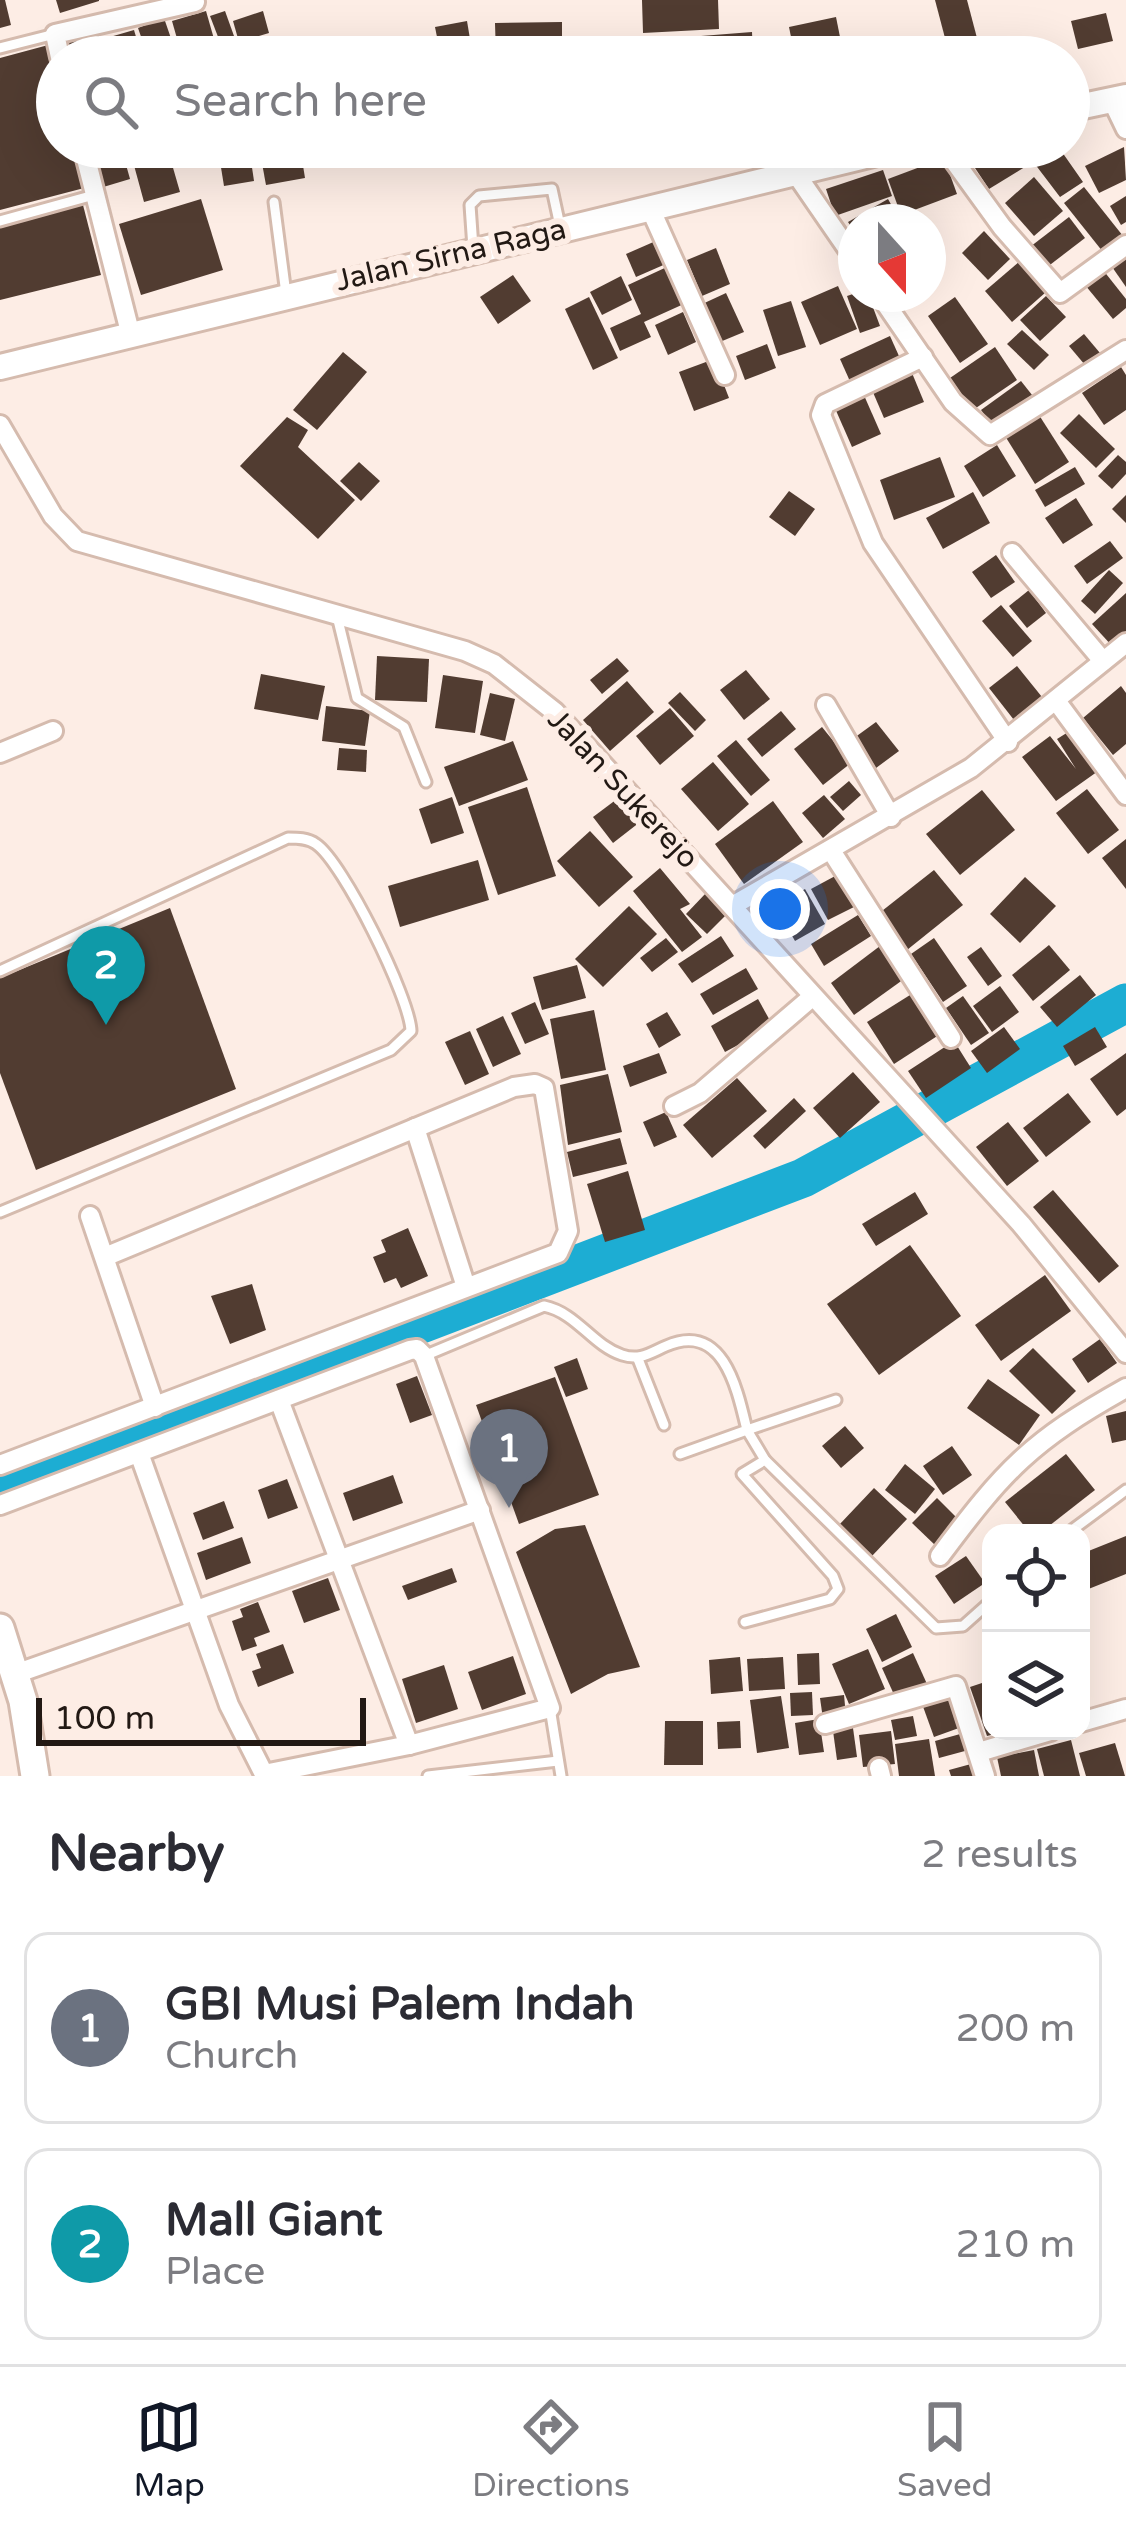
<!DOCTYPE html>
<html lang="en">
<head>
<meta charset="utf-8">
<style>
	body { margin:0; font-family:"Varela Round",sans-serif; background:#f2f2f3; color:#2b2b33 }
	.controls { position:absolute; right:36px; bottom:36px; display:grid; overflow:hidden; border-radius:24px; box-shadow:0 12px 48px #0002 }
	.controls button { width:108px; height:108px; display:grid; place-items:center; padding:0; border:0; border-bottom:3px solid #e1e1e2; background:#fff; color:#2b2b33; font:60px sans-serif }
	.compass { position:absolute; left:838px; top:204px; width:108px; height:108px; border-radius:50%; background:#fff; box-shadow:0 12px 48px #0002; rotate:159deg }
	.scale { position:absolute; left:36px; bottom:30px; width:330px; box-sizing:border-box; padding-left:12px; border:6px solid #221914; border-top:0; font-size:33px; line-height:42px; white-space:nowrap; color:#221914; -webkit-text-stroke:9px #fdede5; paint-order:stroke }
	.you { position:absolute; left:780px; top:909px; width:42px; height:42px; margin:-30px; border:9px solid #fff; border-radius:50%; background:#1a73e8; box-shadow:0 0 0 18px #1a73e833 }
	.badge { display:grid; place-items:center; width:78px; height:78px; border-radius:50%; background:#111827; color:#fff; font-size:39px; font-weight:700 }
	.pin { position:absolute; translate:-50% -99px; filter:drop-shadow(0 3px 6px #0008) }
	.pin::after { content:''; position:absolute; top:63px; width:42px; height:36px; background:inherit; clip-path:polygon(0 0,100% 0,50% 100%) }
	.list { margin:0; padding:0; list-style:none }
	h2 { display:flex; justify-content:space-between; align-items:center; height:156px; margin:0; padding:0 48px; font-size:51px }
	h2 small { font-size:39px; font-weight:400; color:#7c7c81 }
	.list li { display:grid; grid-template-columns:78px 1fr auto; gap:36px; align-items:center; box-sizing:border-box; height:192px; margin:0 24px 24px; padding:0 24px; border:3px solid #e1e1e2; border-radius:24px }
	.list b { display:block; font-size:45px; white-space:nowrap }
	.list p { margin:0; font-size:39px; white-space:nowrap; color:#7c7c81 }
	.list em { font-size:39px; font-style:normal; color:#7c7c81 }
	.icon { flex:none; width:66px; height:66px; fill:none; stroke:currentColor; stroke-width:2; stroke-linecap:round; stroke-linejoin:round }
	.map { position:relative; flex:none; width:1126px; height:1776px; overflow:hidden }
	.search { position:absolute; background:#fff; box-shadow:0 12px 48px #0002; left:36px; right:36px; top:36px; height:132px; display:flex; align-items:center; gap:30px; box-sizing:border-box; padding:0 42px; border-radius:66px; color:#7c7c81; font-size:45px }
	.sheet { height:588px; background:#fff }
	nav { display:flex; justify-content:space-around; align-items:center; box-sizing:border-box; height:168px; border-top:3px solid #e1e1e2; background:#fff; font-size:33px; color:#7c7c81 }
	nav a { display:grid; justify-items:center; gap:6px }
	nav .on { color:#111827 }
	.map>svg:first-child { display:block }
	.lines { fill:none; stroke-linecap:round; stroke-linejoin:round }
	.river { stroke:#1dadd3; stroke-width:39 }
	.building { fill:#513c31 }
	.service-casing { stroke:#d5bbae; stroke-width:15 }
	.minor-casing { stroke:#d5bbae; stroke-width:24 }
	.tertiary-casing { stroke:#d5bbae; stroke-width:30 }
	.secondary-casing { stroke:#d5bbae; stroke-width:33 }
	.service { stroke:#fff; stroke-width:9 }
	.minor { stroke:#fff; stroke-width:18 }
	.tertiary { stroke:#fff; stroke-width:24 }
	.secondary { stroke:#fff; stroke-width:27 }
	.labels { text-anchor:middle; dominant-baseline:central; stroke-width:12; stroke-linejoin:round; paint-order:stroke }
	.street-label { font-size:30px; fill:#221914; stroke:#fdede5 }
</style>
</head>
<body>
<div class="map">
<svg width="1126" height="1776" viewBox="0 0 1126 1776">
	<rect width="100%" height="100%" fill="#fdede5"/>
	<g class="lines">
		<polyline class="river" points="0,1485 803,1178 1126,1003"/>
	</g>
	<g class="building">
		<polygon points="0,0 5,0 11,25 0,28"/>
		<polygon points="56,0 99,0 99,1 60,13"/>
		<polygon points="642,0 718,0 719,29 643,33"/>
		<polygon points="935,0 967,0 982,57 950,57"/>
		<polygon points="206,11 216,46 182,56 172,21"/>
		<polygon points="225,11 234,36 220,42 210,16"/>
		<polygon points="263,11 269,33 239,42 233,21"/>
		<polygon points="1106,13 1113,41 1078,49 1071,21"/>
		<polygon points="836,17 844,57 795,57 789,27"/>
		<polygon points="164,18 177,56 148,57 138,28"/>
		<polygon points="467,21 473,57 441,57 435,27"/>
		<polygon points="562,22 562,57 496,57 495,23"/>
		<polygon points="134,30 142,57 109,57 103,39"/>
		<polygon points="752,32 753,57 702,57 701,36"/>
		<polygon points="98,33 104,57 70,57 66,41"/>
		<polygon points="624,37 625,57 576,57 575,39"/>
		<polygon points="687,37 688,57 641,57 640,40"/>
		<polygon points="269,43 273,57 251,57 248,50"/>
		<polygon points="52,44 57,147 78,147 88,187 0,210 0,58"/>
		<polygon points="121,147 130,179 100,188 90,149"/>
		<polygon points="129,147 167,147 180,192 144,202"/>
		<polygon points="172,147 199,147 203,162 177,168"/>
		<polygon points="249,147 254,181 224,186 218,149"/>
		<polygon points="259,147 300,147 305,178 266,185"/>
		<polygon points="1007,147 1016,147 1028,165 989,189 975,168"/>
		<polygon points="1030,147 1063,147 1043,164 1062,152 1083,182 1060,197 1025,151"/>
		<polygon points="1124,147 1126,180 1099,193 1085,166"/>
		<polygon points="944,158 957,194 901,215 888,179"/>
		<polygon points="883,170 892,196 835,216 826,189"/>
		<polygon points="1034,177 1063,211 1034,236 1005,203"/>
		<polygon points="1084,187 1123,236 1103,252 1064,203"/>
		<polygon points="1126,196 1126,222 1121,225 1110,206"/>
		<polygon points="201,199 223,270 141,295 119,224"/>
		<polygon points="888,199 901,222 856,222 856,234 848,222"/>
		<polygon points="83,205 101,275 0,300 0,226"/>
		<polygon points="1069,217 1085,238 1042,271 1026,250"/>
		<polygon points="984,231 1010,259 988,280 962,253"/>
		<polygon points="658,240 668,263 636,277 626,254"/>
		<polygon points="716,248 730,284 702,296 687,260"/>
		<polygon points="1126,252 1126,287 1110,264"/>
		<polygon points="1020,261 1046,292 1012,322 985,291"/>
		<polygon points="669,266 686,303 644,322 651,337 620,351 610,328 641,314 628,285"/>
		<polygon points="1103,270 1126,299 1126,308 1113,319 1085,285"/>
		<polygon points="513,275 531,301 498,324 480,297"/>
		<polygon points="621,276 632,300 602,315 590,292"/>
		<polygon points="838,286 857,329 820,345 801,302"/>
		<polygon points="726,293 744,332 715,344 698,306"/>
		<polygon points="856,293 868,294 880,326 860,333 847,296"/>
		<polygon points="1046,296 1066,317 1040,341 1020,320"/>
		<polygon points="589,297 618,358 593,370 565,309"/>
		<polygon points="955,297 988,344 960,363 928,316"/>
		<polygon points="791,301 806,347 778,356 763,310"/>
		<polygon points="683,312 696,342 668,355 655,325"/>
		<polygon points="1022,330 1049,355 1034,370 1007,344"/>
		<polygon points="1084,334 1100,353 1085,365 1069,346"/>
		<polygon points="890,336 903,365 853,388 840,359"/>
		<polygon points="767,344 776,368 745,380 736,356"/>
		<polygon points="995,347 1017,380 973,410 950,378"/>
		<polygon points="343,352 367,372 317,430 293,410"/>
		<polygon points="714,359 729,398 694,411 679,372"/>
		<polygon points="1121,367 1126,375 1126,410 1104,425 1082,393"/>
		<polygon points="912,373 924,402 884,418 872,390"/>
		<polygon points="1021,381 1036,400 996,430 981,410"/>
		<polygon points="863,393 881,434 852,447 834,406"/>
		<polygon points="1079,414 1115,449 1096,468 1060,433"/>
		<polygon points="1039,415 1069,462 1035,484 1005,436"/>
		<polygon points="287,417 308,430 298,447 355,500 318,539 240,466"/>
		<polygon points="997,445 1016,476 983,497 964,466"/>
		<polygon points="1118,455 1126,462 1126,474 1112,489 1098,476"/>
		<polygon points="940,457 955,497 894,520 880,480"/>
		<polygon points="359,462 380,481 361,501 340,481"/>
		<polygon points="1075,467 1085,484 1045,507 1035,490"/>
		<polygon points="789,491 815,509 795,536 769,517"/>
		<polygon points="973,492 990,523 943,549 926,518"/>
		<polygon points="1126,495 1126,523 1112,509"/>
		<polygon points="1076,498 1093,525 1063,544 1045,518"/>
		<polygon points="1110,541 1123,558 1087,584 1074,566"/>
		<polygon points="996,555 1015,582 991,598 972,572"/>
		<polygon points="1109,570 1123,583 1095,614 1081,601"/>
		<polygon points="1029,590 1046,613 1027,628 1009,606"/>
		<polygon points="1126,593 1126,635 1113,647 1092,624"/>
		<polygon points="1001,605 1032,641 1013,657 982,621"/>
		<polygon points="377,656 429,659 427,702 375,700"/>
		<polygon points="617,658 629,671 602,694 590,680"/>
		<polygon points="1017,666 1042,697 1014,720 989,688"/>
		<polygon points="746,670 770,699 744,720 720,690"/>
		<polygon points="261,674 325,686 318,720 254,709"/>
		<polygon points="443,675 483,681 475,733 435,728"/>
		<polygon points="627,681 654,712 610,751 583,720"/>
		<polygon points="1121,686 1126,693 1126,744 1113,755 1083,718"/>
		<polygon points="680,692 706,720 695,731 668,703"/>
		<polygon points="490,693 515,699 505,741 480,735"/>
		<polygon points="326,706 370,711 365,746 322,741"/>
		<polygon points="670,708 694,736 660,765 636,736"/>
		<polygon points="781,711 796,729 762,757 747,739"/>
		<polygon points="876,722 899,751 876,768 854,738"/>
		<polygon points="822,727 851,763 823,785 794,749"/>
		<polygon points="1073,729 1101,769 1056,801 1022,757 1050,736 1076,769 1057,739"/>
		<polygon points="736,740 770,780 751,796 717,756"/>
		<polygon points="513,741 528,780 459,806 444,767"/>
		<polygon points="339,748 367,750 366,772 337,770"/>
		<polygon points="713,762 749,804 718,831 681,789"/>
		<polygon points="849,781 861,795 843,811 830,797"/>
		<polygon points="527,787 556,876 498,895 468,807"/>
		<polygon points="1087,789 1119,830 1088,854 1056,813"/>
		<polygon points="982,790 1015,830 960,875 926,834"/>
		<polygon points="824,795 845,819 823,838 802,813"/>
		<polygon points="621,796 640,822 613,843 593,817"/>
		<polygon points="452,797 464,833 431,844 419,809"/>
		<polygon points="773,801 803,842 744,884 715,844"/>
		<polygon points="590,831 633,877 599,907 557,861"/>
		<polygon points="1126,839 1126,889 1102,858"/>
		<polygon points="478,860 489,900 400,927 388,886"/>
		<polygon points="660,868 690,904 680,909 702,937 682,952 633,891"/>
		<polygon points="934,870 963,905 902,954 873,918"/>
		<polygon points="837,875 854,907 828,920 811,889"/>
		<polygon points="1025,877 1056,906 1020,943 990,914"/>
		<polygon points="805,889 825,924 795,941 775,906"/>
		<polygon points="706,893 727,914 707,934 686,914"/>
		<polygon points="629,906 657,934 603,987 575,959"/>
		<polygon points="170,908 236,1089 36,1170 0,1073 0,978"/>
		<polygon points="858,915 871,936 824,966 811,944"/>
		<polygon points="721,936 734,956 692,983 678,964"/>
		<polygon points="666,938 678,952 652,972 640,958"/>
		<polygon points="934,938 967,986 943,1002 911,954"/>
		<polygon points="1049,945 1070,970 1033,1001 1012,975"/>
		<polygon points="880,946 904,979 854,1015 831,983"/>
		<polygon points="981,947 1002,976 988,986 967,957"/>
		<polygon points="577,965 586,998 542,1010 533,977"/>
		<polygon points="746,968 758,989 713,1015 700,994"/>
		<polygon points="1080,975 1096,995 1057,1027 1040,1007"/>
		<polygon points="1000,986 1019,1012 992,1032 973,1006"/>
		<polygon points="918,990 945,1031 894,1064 867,1022"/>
		<polygon points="963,996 989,1033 971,1045 946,1008"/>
		<polygon points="758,999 773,1026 725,1052 711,1026"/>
		<polygon points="535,1002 549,1034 525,1044 511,1013"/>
		<polygon points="594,1010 606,1070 561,1079 550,1019"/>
		<polygon points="667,1012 681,1035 659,1048 646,1024"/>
		<polygon points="503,1016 521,1054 493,1067 476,1029"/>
		<polygon points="1004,1027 1020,1049 987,1073 971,1051"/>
		<polygon points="1095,1027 1107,1047 1075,1066 1063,1046"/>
		<polygon points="470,1031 489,1074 465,1085 445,1042"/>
		<polygon points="954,1041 971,1068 926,1098 908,1071"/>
		<polygon points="659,1053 667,1073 630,1087 623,1066"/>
		<polygon points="1126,1053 1126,1109 1117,1116 1090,1079"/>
		<polygon points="853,1072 880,1102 840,1138 813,1108"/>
		<polygon points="608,1074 622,1132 568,1145 560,1085"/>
		<polygon points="737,1078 767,1111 712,1158 683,1125"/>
		<polygon points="1068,1093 1091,1122 1046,1157 1023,1128"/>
		<polygon points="794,1098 806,1111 765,1149 753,1136"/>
		<polygon points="666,1112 677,1137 654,1147 643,1122"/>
		<polygon points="1008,1122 1039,1161 1007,1186 976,1147"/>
		<polygon points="620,1138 627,1164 573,1177 567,1152"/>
		<polygon points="628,1171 645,1230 605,1242 587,1184"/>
		<polygon points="1053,1190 1119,1266 1099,1283 1033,1207"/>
		<polygon points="915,1192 928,1214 876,1246 862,1224"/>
		<polygon points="408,1228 428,1276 401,1288 396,1278 384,1283 373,1257 386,1252 381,1240"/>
		<polygon points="910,1245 961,1316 879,1375 827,1304"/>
		<polygon points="1045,1275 1071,1311 1001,1361 975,1325"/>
		<polygon points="252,1284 266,1330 230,1344 211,1296"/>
		<polygon points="1100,1339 1117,1363 1088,1383 1072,1359"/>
		<polygon points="1033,1348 1076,1391 1052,1414 1009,1371"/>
		<polygon points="577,1358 588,1389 566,1397 554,1367"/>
		<polygon points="417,1376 432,1415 410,1423 396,1384"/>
		<polygon points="555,1377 599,1495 519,1524 476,1405"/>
		<polygon points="988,1379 1040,1415 1019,1445 967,1408"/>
		<polygon points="1126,1411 1126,1440 1112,1443 1106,1416"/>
		<polygon points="845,1426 864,1448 841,1468 822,1446"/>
		<polygon points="952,1446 972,1475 943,1495 923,1466"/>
		<polygon points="1066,1454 1095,1490 1040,1533 1030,1533 1005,1502"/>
		<polygon points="905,1464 935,1489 915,1514 885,1490"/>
		<polygon points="393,1475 403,1503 353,1521 343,1493"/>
		<polygon points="287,1479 298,1508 268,1519 258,1490"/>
		<polygon points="874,1488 907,1519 872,1556 839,1525"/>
		<polygon points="937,1498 960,1521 936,1546 912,1523"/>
		<polygon points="224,1501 234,1528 203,1540 193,1513"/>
		<polygon points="585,1525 640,1667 608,1674 571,1694 516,1552 555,1529"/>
		<polygon points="1126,1536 1126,1574 1081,1592 1081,1554"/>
		<polygon points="242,1537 251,1563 206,1580 197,1553"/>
		<polygon points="966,1556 985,1583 954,1604 935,1576"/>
		<polygon points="452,1568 457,1582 408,1600 402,1586"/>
		<polygon points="328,1578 340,1610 304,1623 292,1591"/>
		<polygon points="258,1602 270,1632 254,1638 257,1646 242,1651 232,1621 243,1617 240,1609"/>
		<polygon points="896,1614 912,1647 882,1662 866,1629"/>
		<polygon points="283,1644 294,1673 258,1687 252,1671 261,1668 256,1654"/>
		<polygon points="868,1649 885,1689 849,1704 832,1664"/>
		<polygon points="819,1653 820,1684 798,1685 797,1654"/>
		<polygon points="913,1653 927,1684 896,1699 882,1668"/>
		<polygon points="513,1656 526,1694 482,1710 468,1672"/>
		<polygon points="740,1657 743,1691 711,1694 709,1660"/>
		<polygon points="783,1657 785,1689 749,1691 747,1659"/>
		<polygon points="444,1665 458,1709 416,1723 402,1679"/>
		<polygon points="991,1680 991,1735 987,1736 970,1687"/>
		<polygon points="957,1688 970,1724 934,1737 921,1701"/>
		<polygon points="812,1692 813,1715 791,1716 790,1693"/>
		<polygon points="844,1695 846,1716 823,1719 820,1698"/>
		<polygon points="781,1696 789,1748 757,1753 750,1700"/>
		<polygon points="913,1716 917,1736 895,1740 891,1720"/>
		<polygon points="819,1719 824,1752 799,1755 795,1723"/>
		<polygon points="665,1721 703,1721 703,1765 664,1765"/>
		<polygon points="740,1721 741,1748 718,1749 717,1722"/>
		<polygon points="853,1728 857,1757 837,1760 833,1731"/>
		<polygon points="891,1731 895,1764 863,1767 859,1735"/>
		<polygon points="971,1731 976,1748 939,1758 935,1741"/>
		<polygon points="929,1739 935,1776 899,1776 895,1744"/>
		<polygon points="1071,1740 1080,1776 1044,1776 1037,1749"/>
		<polygon points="1115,1743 1125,1776 1086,1776 1079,1753"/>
		<polygon points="1034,1750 1039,1776 1001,1776 997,1757"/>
		<polygon points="971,1764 975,1776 951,1776 949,1770"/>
	</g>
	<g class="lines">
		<defs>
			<g id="service">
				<polyline points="0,48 55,34"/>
				<polyline points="274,202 286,294"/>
				<polyline points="0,221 94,195"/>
				<polyline points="473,248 470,205 479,196 552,189 560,226"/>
				<polyline points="337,616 357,698 404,727 426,782"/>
				<path d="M0,971L288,838C297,838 308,838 316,844C343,862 410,998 411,1031L391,1050L0,1212"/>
				<path d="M424,1356L544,1306C577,1313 592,1345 622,1355C640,1361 650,1353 666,1346C723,1321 737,1388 747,1430L680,1454"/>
				<polyline points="638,1359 664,1425"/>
				<polyline points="836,1400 747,1430 765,1460 936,1628 963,1626 991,1601"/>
				<polyline points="1068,1533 1126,1490"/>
				<polyline points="745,1622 830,1599 838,1589 833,1576 742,1474 765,1460"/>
				<polyline points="550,1708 561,1776"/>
				<polyline points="428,1776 558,1761"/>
			</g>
			<g id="minor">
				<polyline points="60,57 55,34 195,2"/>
				<polyline points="1112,100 1126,129"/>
				<polyline points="83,147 130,332"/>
				<polyline points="944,147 1002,227 1060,293 1126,245"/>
				<polyline points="796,174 856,261"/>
				<polyline points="650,208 725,375"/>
				<polyline points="879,294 953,402 990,435 1126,350"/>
				<polyline points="923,357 825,404 821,415 873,543 1008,742"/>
				<polyline points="0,425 53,516 77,541 465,651 494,664 555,712 1021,1224 1126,1353"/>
				<polyline points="1012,553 1103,661"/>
				<polyline points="1057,702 1126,795"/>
				<polyline points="826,705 891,817"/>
				<polyline points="0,753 53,731"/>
				<polyline points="832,852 951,1038"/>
				<polyline points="732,906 971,768 1126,643"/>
				<polyline points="674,1106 700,1093 812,997"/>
				<polyline points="415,1128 466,1287"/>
				<polyline points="90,1216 155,1407"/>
				<polyline points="279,1400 409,1745"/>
				<polyline points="0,1465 558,1253 568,1231 544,1088 535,1084 514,1087 107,1256"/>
				<polyline points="0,1505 410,1350 417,1349 424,1356 550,1708 409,1745 264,1774 229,1705 139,1453"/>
				<path d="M940,1556C1004,1470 1031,1441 1126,1388"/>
				<polyline points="15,1674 480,1510"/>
				<polyline points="1081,1722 1126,1709"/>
				<polyline points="825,1724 956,1686 985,1776"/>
				<polyline points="979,1752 1050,1731"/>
				<polyline points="879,1768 881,1776"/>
			</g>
			<g id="tertiary">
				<polyline points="1069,109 1126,97"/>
				<polyline points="0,367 902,147"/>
			</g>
			<polyline id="secondary" points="0,1628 23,1701 35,1776"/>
		</defs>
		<use href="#service" class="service-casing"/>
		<use href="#minor" class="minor-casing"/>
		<use href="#tertiary" class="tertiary-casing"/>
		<use href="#secondary" class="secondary-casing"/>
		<use href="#service" class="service"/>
		<use href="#minor" class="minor"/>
		<use href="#tertiary" class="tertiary"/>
		<use href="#secondary" class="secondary"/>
	</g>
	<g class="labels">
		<g class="street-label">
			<text transform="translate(451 255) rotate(-13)">Jalan Sirna Raga</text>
			<text transform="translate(623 789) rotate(47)">Jalan Sukerejo</text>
		</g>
	</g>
</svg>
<div class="controls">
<button><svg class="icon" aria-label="locate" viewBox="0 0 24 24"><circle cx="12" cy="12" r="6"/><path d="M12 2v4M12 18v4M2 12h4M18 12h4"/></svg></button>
<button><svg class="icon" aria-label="layers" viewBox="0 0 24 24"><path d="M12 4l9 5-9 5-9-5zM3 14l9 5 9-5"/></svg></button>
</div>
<svg class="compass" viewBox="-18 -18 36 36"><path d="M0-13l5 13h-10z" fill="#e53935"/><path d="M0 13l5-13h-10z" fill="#7c7c81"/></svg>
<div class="scale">100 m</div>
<div class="you"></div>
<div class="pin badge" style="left:509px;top:1508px;background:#6b7280">1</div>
<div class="pin badge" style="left:106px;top:1025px;background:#0f9aa8">2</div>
<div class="search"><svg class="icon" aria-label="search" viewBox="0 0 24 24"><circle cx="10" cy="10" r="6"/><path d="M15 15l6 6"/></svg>Search here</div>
</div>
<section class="sheet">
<h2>Nearby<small>2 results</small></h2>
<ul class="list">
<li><span class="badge" style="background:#6b7280">1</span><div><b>GBI Musi Palem Indah</b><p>Church</p></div><em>200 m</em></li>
<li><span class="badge" style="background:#0f9aa8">2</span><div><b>Mall Giant</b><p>Place</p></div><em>210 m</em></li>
</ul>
</section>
<nav>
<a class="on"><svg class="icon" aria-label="map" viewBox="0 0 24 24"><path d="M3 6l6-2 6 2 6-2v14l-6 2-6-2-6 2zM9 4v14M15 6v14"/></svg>Map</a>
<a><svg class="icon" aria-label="directions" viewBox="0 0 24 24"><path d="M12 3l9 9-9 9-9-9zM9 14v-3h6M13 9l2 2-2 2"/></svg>Directions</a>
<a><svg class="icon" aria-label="saved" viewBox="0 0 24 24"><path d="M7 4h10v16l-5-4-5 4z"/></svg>Saved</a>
</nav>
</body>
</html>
